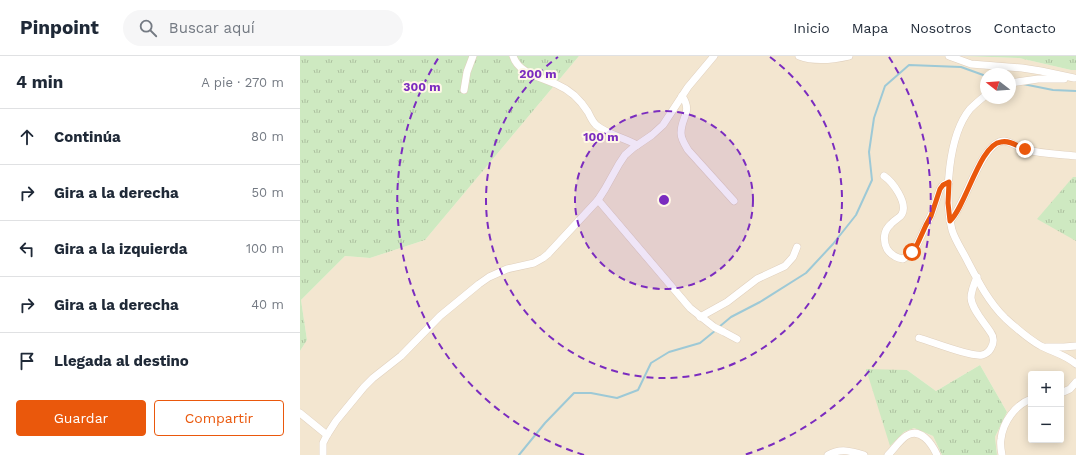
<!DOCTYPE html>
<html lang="es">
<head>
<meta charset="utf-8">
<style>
	body { margin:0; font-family:"Work Sans",sans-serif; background:#f6f6f7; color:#1f2937 }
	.controls { position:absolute; right:12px; bottom:12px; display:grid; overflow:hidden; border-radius:4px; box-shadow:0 2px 10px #0003 }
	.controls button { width:36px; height:36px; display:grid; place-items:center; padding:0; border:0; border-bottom:1px solid #e0e1e3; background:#fff; color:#1f2937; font:20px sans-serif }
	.compass { position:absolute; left:680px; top:12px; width:36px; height:36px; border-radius:50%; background:#fff; box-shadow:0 2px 10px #0003; rotate:287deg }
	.stop { position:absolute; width:12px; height:12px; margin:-9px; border:3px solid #ea580c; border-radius:50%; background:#fff }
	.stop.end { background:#ea580c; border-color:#fff; box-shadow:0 1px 4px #0008 }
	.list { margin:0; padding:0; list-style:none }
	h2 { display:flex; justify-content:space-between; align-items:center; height:52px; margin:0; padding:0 16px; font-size:17px }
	h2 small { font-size:13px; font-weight:400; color:#747a83 }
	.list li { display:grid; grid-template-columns:26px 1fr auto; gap:12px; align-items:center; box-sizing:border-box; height:56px; padding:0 16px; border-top:1px solid #e0e1e3 }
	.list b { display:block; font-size:15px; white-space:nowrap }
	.list em { font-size:13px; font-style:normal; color:#747a83 }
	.actions { display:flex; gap:8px; padding:12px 16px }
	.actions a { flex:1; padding:9px 0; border:1px solid #ea580c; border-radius:4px; text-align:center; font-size:14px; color:#ea580c }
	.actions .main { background:#ea580c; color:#fff }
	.icon { flex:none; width:22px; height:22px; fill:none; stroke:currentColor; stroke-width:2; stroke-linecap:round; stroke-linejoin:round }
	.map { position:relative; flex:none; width:776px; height:399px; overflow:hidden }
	header { display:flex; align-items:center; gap:24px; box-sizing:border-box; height:56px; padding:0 20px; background:#fff; border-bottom:1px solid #e0e1e3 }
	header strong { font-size:19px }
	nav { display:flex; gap:22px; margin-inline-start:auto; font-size:14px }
	.search { width:280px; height:36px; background:#f6f6f7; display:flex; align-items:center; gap:10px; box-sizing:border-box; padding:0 14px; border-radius:22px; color:#747a83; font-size:15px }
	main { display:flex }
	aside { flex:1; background:#fff }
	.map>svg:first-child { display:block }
	.residential { fill:#f3e6d0; fill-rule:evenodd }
	.grass { fill:url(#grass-tufts) }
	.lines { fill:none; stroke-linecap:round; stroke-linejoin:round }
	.stream { stroke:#9dc9d6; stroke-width:2 }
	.street-casing { stroke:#e0d0be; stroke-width:8 }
	.street { stroke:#fff; stroke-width:7 }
	.route { stroke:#ea580c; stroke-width:5 }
	.ring { fill:none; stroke:#7b2cbf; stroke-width:2; stroke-dasharray:7 5 }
	.centre { fill:#7b2cbf; stroke:#fff8e7; stroke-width:2 }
	.ring-label { font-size:12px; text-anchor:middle; font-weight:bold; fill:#7b2cbf; stroke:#fff8e7; stroke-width:4; stroke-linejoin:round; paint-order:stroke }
</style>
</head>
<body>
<header>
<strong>Pinpoint</strong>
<div class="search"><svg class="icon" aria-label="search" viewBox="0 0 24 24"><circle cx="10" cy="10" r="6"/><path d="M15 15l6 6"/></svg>Buscar aquí</div>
<nav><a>Inicio</a><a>Mapa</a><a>Nosotros</a><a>Contacto</a></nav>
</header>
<main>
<aside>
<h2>4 min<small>A pie · 270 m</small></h2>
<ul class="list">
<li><svg class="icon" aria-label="ahead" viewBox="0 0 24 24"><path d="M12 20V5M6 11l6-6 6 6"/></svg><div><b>Continúa</b></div><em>80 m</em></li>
<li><svg class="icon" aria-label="right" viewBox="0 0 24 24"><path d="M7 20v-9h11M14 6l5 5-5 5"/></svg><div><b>Gira a la derecha</b></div><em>50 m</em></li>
<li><svg class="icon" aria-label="left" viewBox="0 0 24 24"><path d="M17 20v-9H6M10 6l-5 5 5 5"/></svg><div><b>Gira a la izquierda</b></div><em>100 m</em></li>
<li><svg class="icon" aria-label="right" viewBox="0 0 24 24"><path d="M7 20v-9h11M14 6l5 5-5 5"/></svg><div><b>Gira a la derecha</b></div><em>40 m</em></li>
<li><svg class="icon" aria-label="arrive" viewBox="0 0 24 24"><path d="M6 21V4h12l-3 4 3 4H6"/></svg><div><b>Llegada al destino</b></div></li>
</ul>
<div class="actions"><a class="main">Guardar</a><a>Compartir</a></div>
</aside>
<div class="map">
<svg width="776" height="399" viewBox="0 0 776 399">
	<defs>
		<pattern id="grass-tufts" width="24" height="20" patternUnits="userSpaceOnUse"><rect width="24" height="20" fill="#cee9c1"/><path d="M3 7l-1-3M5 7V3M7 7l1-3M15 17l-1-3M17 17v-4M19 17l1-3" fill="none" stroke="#acc09f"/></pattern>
	</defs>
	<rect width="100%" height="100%" fill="#fcf4e2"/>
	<path class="residential" d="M279,0H664L719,2L771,14H776V399H697L695,381L707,356L680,309L636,335L607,314L590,389L604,376L614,372L633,380L642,399H0V295L7,284L1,244L45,200L70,202L125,184ZM686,18H710V42H686ZM731,318H761V384H731Z"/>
	<g class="grass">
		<polygon points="0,0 279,0 125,184 70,202 45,200 1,244 7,284 0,295"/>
		<polygon points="664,0 776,0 776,14 771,14 719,2"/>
		<polygon points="773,121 776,121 776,185 737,163"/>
		<polygon points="680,309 707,356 695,381 697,399 642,399 633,380 614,372 604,376 590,390 566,313 607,314 636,335"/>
	</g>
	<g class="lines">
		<g class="stream">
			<polyline points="723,28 753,34 776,35"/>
			<polyline points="419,271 431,261 460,246 506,217 533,188 556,159 572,124 569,96 574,62 585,30 609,9 661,11 686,20"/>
			<polyline points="219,399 245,367 274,337 291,337 317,342 338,334 351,307 369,296 400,287 416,274"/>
		</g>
		<defs>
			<g id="street">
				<path d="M213,0C219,19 243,21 258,29C270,34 281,45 288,56C290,60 292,65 296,69C308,79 323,81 337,89"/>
				<path d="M499,0C515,6 532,4 549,0"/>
				<polyline points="649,0 671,8 722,12 741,15 774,22"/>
				<polyline points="710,27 738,23 764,23"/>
				<polyline points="164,34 167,16 173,0"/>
				<path d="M686,39C681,43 675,48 670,53C648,80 644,141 652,174C655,184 662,194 667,204C678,225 688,245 705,262C716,272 728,283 741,290C753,296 766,299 776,308"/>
				<path d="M382,40C393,56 381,61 381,77C381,83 385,89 388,94L434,145"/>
				<path d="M584,120C593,126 608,147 602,158C600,162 594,164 591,168C583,175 583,185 587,193C591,199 596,202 603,203L612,196L616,191L632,157L640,133L643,129L649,126"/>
				<polyline points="298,144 390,252 414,271 424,276 437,283"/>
				<path d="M650,165C665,151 681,85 704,85C712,86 719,92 727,94C743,98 760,98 776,100"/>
				<polyline points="400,261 427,246 457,223 485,210 493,201 497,191"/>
				<path d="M619,282C633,286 670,301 682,299C686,298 689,296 691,292C694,287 694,281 691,277C685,267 672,254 671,242C671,235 674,228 677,221"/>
				<polyline points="746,291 764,291 776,290"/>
				<polyline points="761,337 770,333 776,326"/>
				<polyline points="0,357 27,379"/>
				<polyline points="23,399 23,387 27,379 36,365 64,331 73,322 101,300 140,260 179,228 189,221 207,213 234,207 243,202 248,198 298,144 305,133 319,108 325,99 333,92 352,79 363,69 388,31 414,0"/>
				<path d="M528,399C540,392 551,395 564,399"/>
				<path d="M588,399C594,393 599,385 606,380C620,370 632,388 637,399"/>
				<path d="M702,399C701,394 700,388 701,383C703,366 715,349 731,343"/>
			</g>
		</defs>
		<use href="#street" class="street-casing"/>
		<use href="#street" class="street"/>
	</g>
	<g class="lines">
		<path class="route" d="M612,196L616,191L626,169L631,160L640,133L643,129L649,126L648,147L650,165C666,150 680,88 701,86C709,84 718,90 725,93"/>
	</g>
	<circle cx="364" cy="144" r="89" fill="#7b2cbf" fill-opacity=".12"/>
	<g class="ring">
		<circle cx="364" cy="144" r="89"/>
		<path d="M470 1A178 178 0 1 1 258 1"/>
		<path d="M284 399A267 267 0 0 1 139 1M589 1A267 267 0 0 1 444 399"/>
	</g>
	<circle cx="364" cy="144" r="6" class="centre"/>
	<g class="ring-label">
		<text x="238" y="22">200 m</text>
		<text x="122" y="35">300 m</text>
		<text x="301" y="85">100 m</text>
	</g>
</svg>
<div class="controls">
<button>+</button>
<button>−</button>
</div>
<svg class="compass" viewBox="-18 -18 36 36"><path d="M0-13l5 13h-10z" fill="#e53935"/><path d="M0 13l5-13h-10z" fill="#747a83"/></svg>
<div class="stop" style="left:612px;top:196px"></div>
<div class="stop end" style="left:725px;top:93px"></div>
</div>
</main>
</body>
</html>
